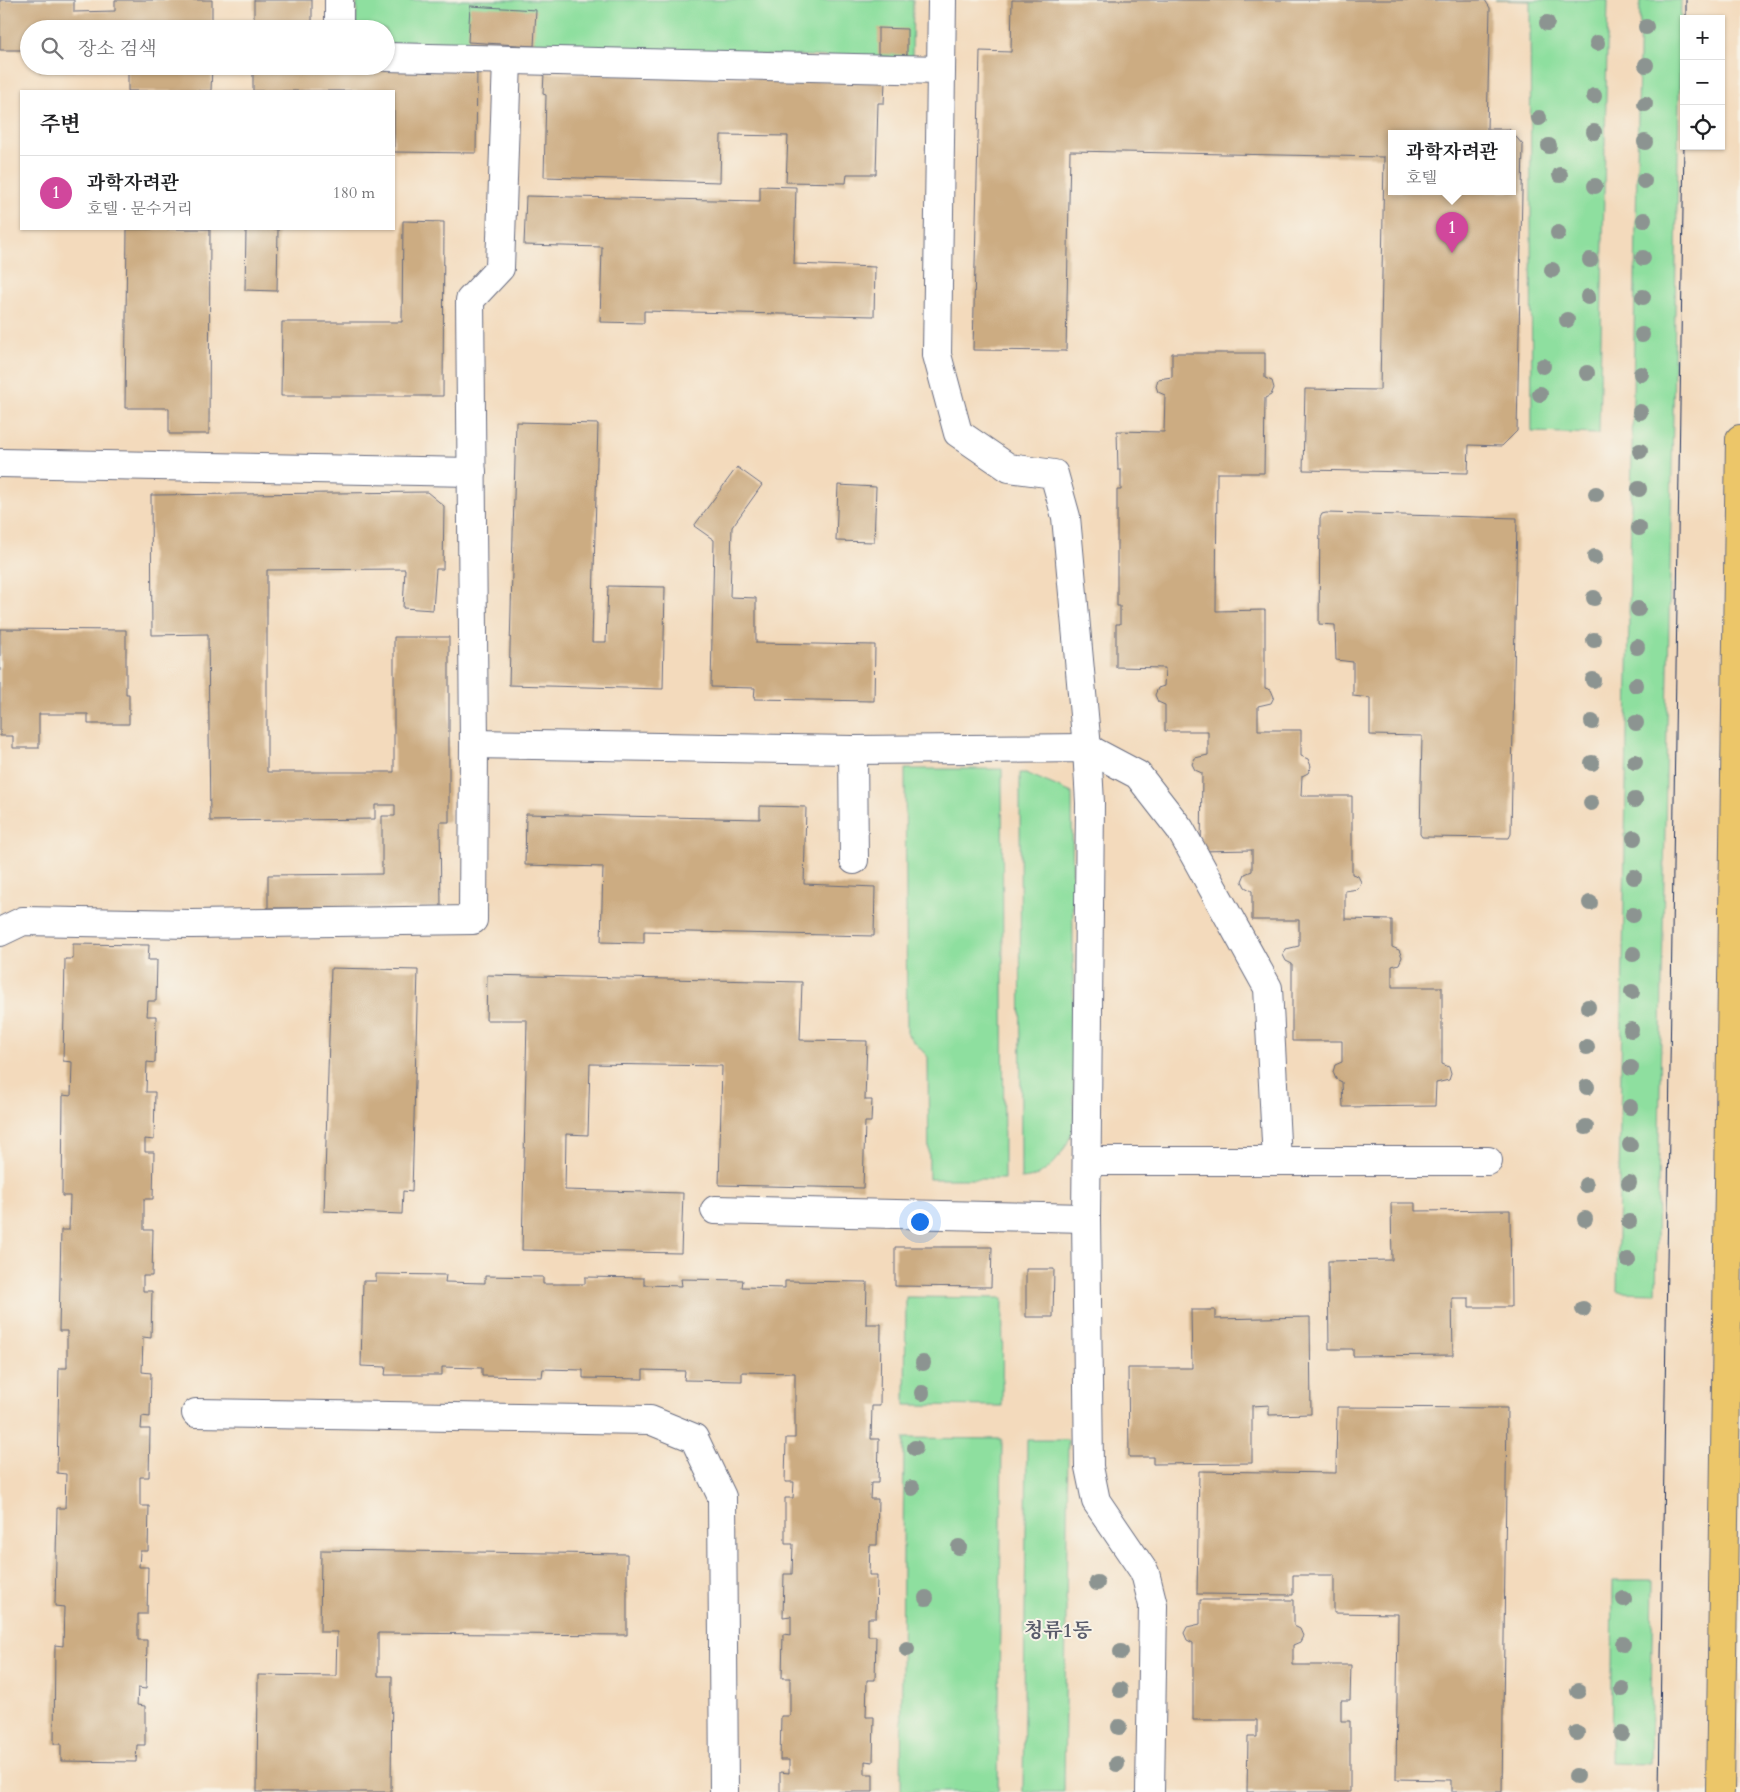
<!DOCTYPE html>
<html lang="ko">
<head>
<meta charset="utf-8">
<style>
	body { margin:0; font-family:Cardo,"Noto Serif KR",serif; background:#f6f6f6; color:#202124 }
	.controls { position:absolute; right:15px; top:15px; display:grid; overflow:hidden; border-radius:0px; box-shadow:0 1px 4px #0004 }
	.controls button { width:45px; height:45px; display:grid; place-items:center; padding:0; border:0; border-bottom:1px solid #e0e0e0; background:#fff; color:#202124; font:25px sans-serif }
	.you { position:absolute; left:919px; top:1221px; width:18px; height:18px; margin:-12px; border:4px solid #fff; border-radius:50%; background:#1a73e8; box-shadow:0 0 0 8px #1a73e833 }
	.badge { display:grid; place-items:center; width:32px; height:32px; border-radius:50%; background:#1a73e8; color:#fff; font-size:16px; font-weight:700 }
	.pin { position:absolute; translate:-50% -41px; filter:drop-shadow(0 1px 2px #0008) }
	.pin::after { content:''; position:absolute; top:26px; width:18px; height:15px; background:inherit; clip-path:polygon(0 0,100% 0,50% 100%) }
	.popup { position:absolute; left:1388px; top:130px; width:128px; height:65px; box-sizing:border-box; display:grid; place-content:center; border-radius:0px; background:#fff; filter:drop-shadow(0 1px 4px #0005); font-size:16px; white-space:nowrap; color:#757577 }
	.popup b { font-size:19px; color:#202124 }
	.popup::after { content:''; position:absolute; left:50%; top:100%; margin-left:-10px; border:10px solid transparent; border-top-color:#fff }
	.list { margin:0; padding:0; list-style:none }
	h2 { display:flex; justify-content:space-between; align-items:center; height:65px; margin:0; padding:0 20px; font-size:21px }
	h2 small { font-size:16px; font-weight:400; color:#757577 }
	.list li { display:grid; grid-template-columns:32px 1fr auto; gap:15px; align-items:center; box-sizing:border-box; height:75px; padding:0 20px; border-top:1px solid #e0e0e0 }
	.list b { display:block; font-size:19px; white-space:nowrap }
	.list p { margin:0; font-size:16px; white-space:nowrap; color:#757577 }
	.list em { font-size:16px; font-style:normal; color:#757577 }
	.icon { flex:none; width:28px; height:28px; fill:none; stroke:currentColor; stroke-width:2; stroke-linecap:round; stroke-linejoin:round }
	.map { position:relative; flex:none; width:1740px; height:1792px; overflow:hidden }
	.search { position:absolute; background:#fff; box-shadow:0 1px 4px #0004; left:20px; top:20px; width:375px; height:55px; display:flex; align-items:center; gap:12px; box-sizing:border-box; padding:0 18px; border-radius:28px; color:#757577; font-size:19px }
	.panel { position:absolute; background:#fff; box-shadow:0 1px 4px #0004; left:20px; top:90px; width:375px; height:140px; border-radius:0px }
	.map>svg:first-child { display:block }
	.green { fill:#8edf9f; stroke:#54877e }
	.building { fill:#ccac82; fill-rule:evenodd }
	.lines { fill:none; stroke-linecap:round; stroke-linejoin:round }
	.minor-casing { stroke:#676b7f; stroke-width:30 }
	.major-casing { stroke:#676b7f; stroke-width:30 }
	.minor { stroke:#fff; stroke-width:28 }
	.major { stroke:#ecc669; stroke-width:28 }
	.tram { stroke:#1b2f5e; stroke-width:1 }
	.tree { fill:#8c9491 }
	.labels { text-anchor:middle; dominant-baseline:central; stroke-width:4; stroke-linejoin:round; paint-order:stroke }
	.quarter-label { font-size:20px; font-weight:bold; fill:#595b6b; stroke:#f7f3e8 }
</style>
</head>
<body>
<div class="map">
<svg width="1740" height="1792" viewBox="0 0 1740 1792">
	<rect width="100%" height="100%" fill="#f7f3e8"/>
	<filter id="ink" filterUnits="userSpaceOnUse"><feTurbulence type="fractalNoise" baseFrequency=".02" numOctaves="2"/><feDisplacementMap in="SourceGraphic" scale="10" xChannelSelector="R" yChannelSelector="G"/><feConvolveMatrix kernelMatrix="1 2 1 2 8 2 1 2 1" color-interpolation-filters="sRGB"/></filter>
	<filter id="wash" filterUnits="userSpaceOnUse"><feTurbulence type="fractalNoise" baseFrequency=".0096" numOctaves="4" result="noise"/><feDisplacementMap in="SourceGraphic" scale="20" xChannelSelector="R" yChannelSelector="G"/><feGaussianBlur stdDeviation="1.12" result="paint"/><feColorMatrix in="noise" values="0 0 0 0 0 0 0 0 0 0 0 0 0 0 0 0 0 1.4 0 .05"/><feComposite in="paint" operator="in"/></filter>
	<g filter="url(#wash)">
		<rect width="100%" height="100%" fill="#f3dabc"/>
		<g class="green">
			<polygon points="357,0 913,0 912,59 386,44 386,29 356,29"/>
			<polygon points="1495,0 1608,0 1599,434 1532,432 1530,1"/>
			<polygon points="1640,0 1681,0 1656,1293 1617,1292"/>
			<polygon points="905,769 1002,769 1004,1179 929,1179 928,1057 907,1034"/>
			<path d="M1020,773H1026L1072,793L1074,1127C1066,1150 1050,1178 1021,1179Z"/>
			<polygon points="906,1297 1003,1298 1002,1406 905,1405"/>
			<polygon points="904,1438 1002,1439 998,1792 901,1792"/>
			<polygon points="1027,1440 1068,1440 1064,1792 1023,1792"/>
			<polygon points="1613,1580 1653,1580 1650,1764 1611,1763"/>
		</g>
		<g id="blocks">
			<g class="building">
				<polygon points="0,0 74,0 74,12 115,11 115,0 212,0 212,29 29,29 29,50 0,50"/>
				<rect x="254" y="0" width="58" height="29"/>
				<path d="M1012,0H1485L1490,8L1487,129H1509L1523,145L1517,431L1502,446L1469,445L1468,473L1303,470L1305,389L1380,390L1384,157L1070,151L1066,351L973,350L980,51L1011,52ZM1392,134H1512V192H1392Z"/>
				<polygon points="470,6 536,10 534,46 468,42"/>
				<polygon points="878,28 907,29 907,55 878,54"/>
				<polygon points="39,66 75,66 75,71 39,72"/>
				<polygon points="128,66 212,66 211,91 128,91"/>
				<polygon points="253,66 477,68 476,153 394,152 394,91 253,91"/>
				<polygon points="544,73 885,82 884,103 878,103 876,174 847,174 846,183 786,182 788,136 721,135 720,182 544,177 546,95 543,94"/>
				<polygon points="760,186 796,187 794,264 875,267 874,316 644,311 644,323 600,322 602,247 524,245 526,196 760,201"/>
				<polygon points="403,221 444,222 443,396 281,396 282,322 402,322"/>
				<polygon points="127,229 210,229 209,434 169,434 169,408 125,408"/>
				<polygon points="246,229 278,229 277,291 245,290"/>
				<polygon points="1172,353 1265,353 1265,378 1272,381 1274,388 1271,395 1265,398 1264,473 1217,473 1216,611 1265,610 1265,688 1271,690 1274,697 1271,703 1258,706 1258,730 1301,730 1301,756 1308,759 1311,766 1308,773 1302,776 1301,796 1352,796 1352,874 1358,876 1361,882 1358,889 1345,891 1345,919 1392,920 1392,947 1399,950 1402,957 1399,964 1392,966 1392,987 1442,987 1442,1064 1449,1067 1451,1074 1449,1080 1436,1083 1435,1106 1343,1107 1342,1082 1336,1079 1333,1072 1335,1065 1342,1062 1342,1041 1292,1041 1292,964 1286,961 1283,955 1286,949 1299,946 1299,920 1252,920 1252,891 1245,887 1242,881 1245,874 1252,871 1252,850 1201,851 1202,773 1195,770 1192,764 1195,758 1208,755 1208,731 1165,731 1165,705 1158,702 1155,695 1158,688 1164,686 1165,668 1116,667 1116,624 1120,624 1120,606 1117,606 1117,490 1121,490 1121,470 1118,470 1117,431 1164,432 1165,395 1158,392 1156,386 1158,379 1172,377"/>
				<polygon points="516,422 598,424 592,642 606,642 608,586 665,587 663,689 509,685"/>
				<polygon points="737,467 762,485 732,527 730,597 756,598 756,643 875,645 874,701 754,699 755,688 711,687 714,540 694,526"/>
				<polygon points="838,485 876,487 874,542 836,541"/>
				<polygon points="427,492 444,506 443,569 436,569 433,610 403,608 405,569 267,570 267,772 394,772 394,637 449,637 449,822 440,822 441,907 268,908 268,875 382,874 382,816 395,816 395,805 375,805 375,819 210,821 208,634 152,635 151,495"/>
				<polygon points="1326,513 1517,518 1511,834 1509,838 1422,837 1420,834 1422,736 1370,735 1370,698 1353,696 1353,662 1336,660 1335,625 1319,624 1320,518 1322,514"/>
				<polygon points="0,629 126,630 126,694 129,694 129,724 88,724 88,714 39,714 39,748 13,748 13,736 0,736"/>
				<polygon points="760,806 806,807 804,884 875,887 874,936 644,931 644,943 601,942 603,867 525,865 526,814 760,819"/>
				<polygon points="73,944 149,945 148,960 157,960 156,1001 148,1001 147,1016 156,1016 155,1063 147,1062 146,1092 155,1092 154,1140 145,1139 145,1152 154,1152 153,1199 144,1199 144,1230 153,1230 152,1276 143,1276 143,1291 152,1291 151,1338 143,1337 142,1372 151,1373 150,1417 142,1416 141,1429 150,1429 149,1477 140,1477 140,1506 149,1506 148,1551 140,1551 139,1567 148,1567 147,1614 138,1614 138,1640 147,1640 146,1689 138,1688 137,1705 145,1706 145,1745 137,1745 136,1762 61,1761 61,1744 54,1744 55,1645 63,1646 64,1607 55,1606 57,1508 65,1508 66,1474 57,1473 59,1368 67,1368 67,1331 59,1331 61,1230 69,1230 70,1196 62,1196 63,1095 71,1096 72,1062 63,1061 65,959 73,959"/>
				<polygon points="331,968 418,970 412,1192 403,1191 402,1214 324,1211"/>
				<polygon points="487,975 802,982 800,1040 867,1041 865,1100 872,1100 871,1122 865,1122 863,1188 719,1185 722,1066 590,1064 588,1135 566,1134 565,1190 683,1193 681,1253 522,1250 527,1020 486,1020"/>
				<polygon points="1391,1203 1415,1203 1415,1211 1510,1210 1511,1307 1469,1307 1469,1298 1452,1298 1453,1355 1353,1356 1353,1349 1329,1349 1328,1261 1392,1260"/>
				<polygon points="895,1247 992,1247 991,1287 895,1286"/>
				<polygon points="1026,1269 1054,1269 1053,1317 1026,1317"/>
				<polygon points="376,1274 446,1275 445,1282 485,1283 485,1276 543,1277 543,1284 585,1284 585,1277 644,1278 644,1285 682,1286 681,1279 743,1280 742,1287 785,1288 785,1281 867,1282 866,1324 881,1324 880,1406 872,1406 871,1439 879,1439 878,1483 871,1483 870,1499 878,1499 877,1545 870,1545 869,1575 877,1575 876,1618 868,1618 868,1636 876,1636 875,1680 867,1680 866,1717 874,1717 873,1762 865,1761 865,1774 873,1774 873,1792 780,1792 780,1772 789,1773 789,1760 780,1760 781,1716 790,1716 790,1678 782,1678 783,1634 791,1635 791,1616 783,1617 784,1574 792,1574 793,1544 785,1544 785,1498 793,1498 794,1482 785,1482 786,1438 795,1438 795,1373 742,1372 742,1381 684,1380 685,1371 643,1370 643,1379 583,1378 583,1370 543,1369 542,1377 482,1376 482,1368 442,1367 442,1375 385,1375 386,1367 361,1366 363,1281 376,1281"/>
				<polygon points="1191,1310 1215,1310 1215,1319 1310,1317 1311,1414 1269,1415 1269,1405 1252,1406 1252,1463 1153,1464 1153,1457 1129,1457 1128,1368 1192,1368"/>
				<polygon points="1337,1407 1507,1408 1502,1792 1451,1792 1451,1780 1396,1779 1398,1614 1334,1613 1334,1575 1293,1575 1293,1595 1197,1594 1199,1471 1336,1473"/>
				<polygon points="321,1550 627,1554 627,1635 378,1633 378,1676 392,1676 391,1792 257,1792 258,1675 336,1676 337,1632 320,1632"/>
				<polygon points="1200,1600 1294,1600 1294,1626 1300,1629 1303,1636 1300,1642 1293,1645 1293,1665 1351,1665 1350,1700 1341,1700 1341,1721 1350,1721 1350,1792 1247,1792 1248,1737 1257,1737 1257,1720 1193,1720 1193,1643 1187,1640 1184,1633 1187,1627 1200,1624"/>
			</g>
		</g>
	</g>
	<g filter="url(#ink)">
		<use href="#blocks" fill-opacity="0" stroke="#676b7f" stroke-width="1"/>
		<g class="lines">
			<defs>
				<g id="minor">
					<polyline points="942,0 937,355 958,433 1009,468 1054,474 1066,517 1087,748 1090,803 1086,1218 1089,1467 1096,1501 1145,1573 1153,1605 1150,1792"/>
					<polyline points="339,29 339,0"/>
					<polyline points="386,57 941,70"/>
					<polyline points="0,463 472,472"/>
					<polyline points="474,744 853,750 1087,748 1138,775 1180,829 1268,988 1277,1161"/>
					<polyline points="853,750 854,860"/>
					<polyline points="0,932 23,921 191,924 473,920 474,744 470,300 500,268 507,60"/>
					<polyline points="1088,1161 1488,1161"/>
					<polyline points="715,1210 1086,1218"/>
					<polyline points="196,1413 650,1420 694,1438 722,1497 724,1792"/>
				</g>
				<polyline id="major" points="1720,1792 1740,439"/>
			</defs>
			<use href="#minor" class="minor-casing"/>
			<use href="#major" class="major-casing"/>
			<use href="#minor" class="minor"/>
			<use href="#major" class="major"/>
			<g class="tram">
				<polyline points="1686,19 1686,0"/>
				<polyline points="1659,1792 1684,142"/>
			</g>
		</g>
		<g class="tree">
			<circle cx="1547" cy="23" r="8"/>
			<circle cx="1646" cy="27" r="8"/>
			<circle cx="1597" cy="43" r="8"/>
			<circle cx="1646" cy="65" r="8"/>
			<circle cx="1594" cy="96" r="8"/>
			<circle cx="1645" cy="104" r="8"/>
			<circle cx="1539" cy="118" r="8"/>
			<circle cx="1594" cy="132" r="8"/>
			<circle cx="1645" cy="142" r="8"/>
			<circle cx="1549" cy="146" r="8"/>
			<circle cx="1560" cy="175" r="8"/>
			<circle cx="1644" cy="181" r="8"/>
			<circle cx="1595" cy="186" r="8"/>
			<circle cx="1644" cy="220" r="8"/>
			<circle cx="1558" cy="233" r="8"/>
			<circle cx="1643" cy="258" r="8"/>
			<circle cx="1590" cy="260" r="8"/>
			<circle cx="1552" cy="270" r="8"/>
			<circle cx="1588" cy="297" r="8"/>
			<circle cx="1643" cy="297" r="8"/>
			<circle cx="1567" cy="320" r="8"/>
			<circle cx="1642" cy="335" r="8"/>
			<circle cx="1543" cy="366" r="8"/>
			<circle cx="1587" cy="373" r="8"/>
			<circle cx="1641" cy="374" r="8"/>
			<circle cx="1540" cy="394" r="8"/>
			<circle cx="1640" cy="412" r="8"/>
			<circle cx="1640" cy="451" r="8"/>
			<circle cx="1639" cy="489" r="8"/>
			<circle cx="1596" cy="494" r="8"/>
			<circle cx="1639" cy="528" r="8"/>
			<circle cx="1595" cy="557" r="8"/>
			<circle cx="1594" cy="598" r="8"/>
			<circle cx="1638" cy="609" r="8"/>
			<circle cx="1594" cy="640" r="8"/>
			<circle cx="1637" cy="647" r="8"/>
			<circle cx="1593" cy="680" r="8"/>
			<circle cx="1636" cy="685" r="8"/>
			<circle cx="1592" cy="722" r="8"/>
			<circle cx="1636" cy="723" r="8"/>
			<circle cx="1635" cy="762" r="8"/>
			<circle cx="1592" cy="763" r="8"/>
			<circle cx="1635" cy="800" r="8"/>
			<circle cx="1591" cy="803" r="8"/>
			<circle cx="1634" cy="838" r="8"/>
			<circle cx="1634" cy="877" r="8"/>
			<circle cx="1590" cy="903" r="8"/>
			<circle cx="1633" cy="915" r="8"/>
			<circle cx="1633" cy="954" r="8"/>
			<circle cx="1632" cy="992" r="8"/>
			<circle cx="1588" cy="1007" r="8"/>
			<circle cx="1631" cy="1030" r="8"/>
			<circle cx="1587" cy="1047" r="8"/>
			<circle cx="1631" cy="1068" r="8"/>
			<circle cx="1587" cy="1087" r="8"/>
			<circle cx="1630" cy="1107" r="8"/>
			<circle cx="1586" cy="1127" r="8"/>
			<circle cx="1630" cy="1145" r="8"/>
			<circle cx="1629" cy="1183" r="8"/>
			<circle cx="1586" cy="1185" r="8"/>
			<circle cx="1585" cy="1219" r="8"/>
			<circle cx="1629" cy="1222" r="8"/>
			<circle cx="1628" cy="1260" r="8"/>
			<circle cx="1583" cy="1309" r="8"/>
			<circle cx="923" cy="1363" r="8"/>
			<circle cx="922" cy="1393" r="8"/>
			<circle cx="915" cy="1448" r="8"/>
			<circle cx="912" cy="1488" r="8"/>
			<circle cx="959" cy="1547" r="8"/>
			<circle cx="1097" cy="1583" r="8"/>
			<circle cx="926" cy="1598" r="8"/>
			<circle cx="1624" cy="1599" r="8"/>
			<circle cx="1623" cy="1644" r="8"/>
			<circle cx="907" cy="1649" r="8"/>
			<circle cx="1121" cy="1652" r="8"/>
			<circle cx="1622" cy="1689" r="8"/>
			<circle cx="1120" cy="1690" r="8"/>
			<circle cx="1578" cy="1691" r="8"/>
			<circle cx="1119" cy="1727" r="8"/>
			<circle cx="1577" cy="1733" r="8"/>
			<circle cx="1622" cy="1734" r="8"/>
			<circle cx="1117" cy="1764" r="8"/>
			<circle cx="1576" cy="1776" r="8"/>
		</g>
	</g>
	<g class="labels">
		<g class="quarter-label">
			<text x="1058" y="1630">청류1동</text>
		</g>
	</g>
</svg>
<div class="controls">
<button>+</button>
<button>−</button>
<button><svg class="icon" aria-label="locate" viewBox="0 0 24 24"><circle cx="12" cy="12" r="6"/><path d="M12 2v4M12 18v4M2 12h4M18 12h4"/></svg></button>
</div>
<div class="you"></div>
<div class="pin badge" style="left:1452px;top:253px;background:#d1479c">1</div>
<div class="popup"><b>과학자려관</b>호텔</div>
<div class="search"><svg class="icon" aria-label="search" viewBox="0 0 24 24"><circle cx="10" cy="10" r="6"/><path d="M15 15l6 6"/></svg>장소 검색</div>
<section class="panel">
<h2>주변<small></small></h2>
<ul class="list">
<li><span class="badge" style="background:#d1479c">1</span><div><b>과학자려관</b><p>호텔 · 문수거리</p></div><em>180 m</em></li>
</ul>
</section>
</div>
</body>
</html>
